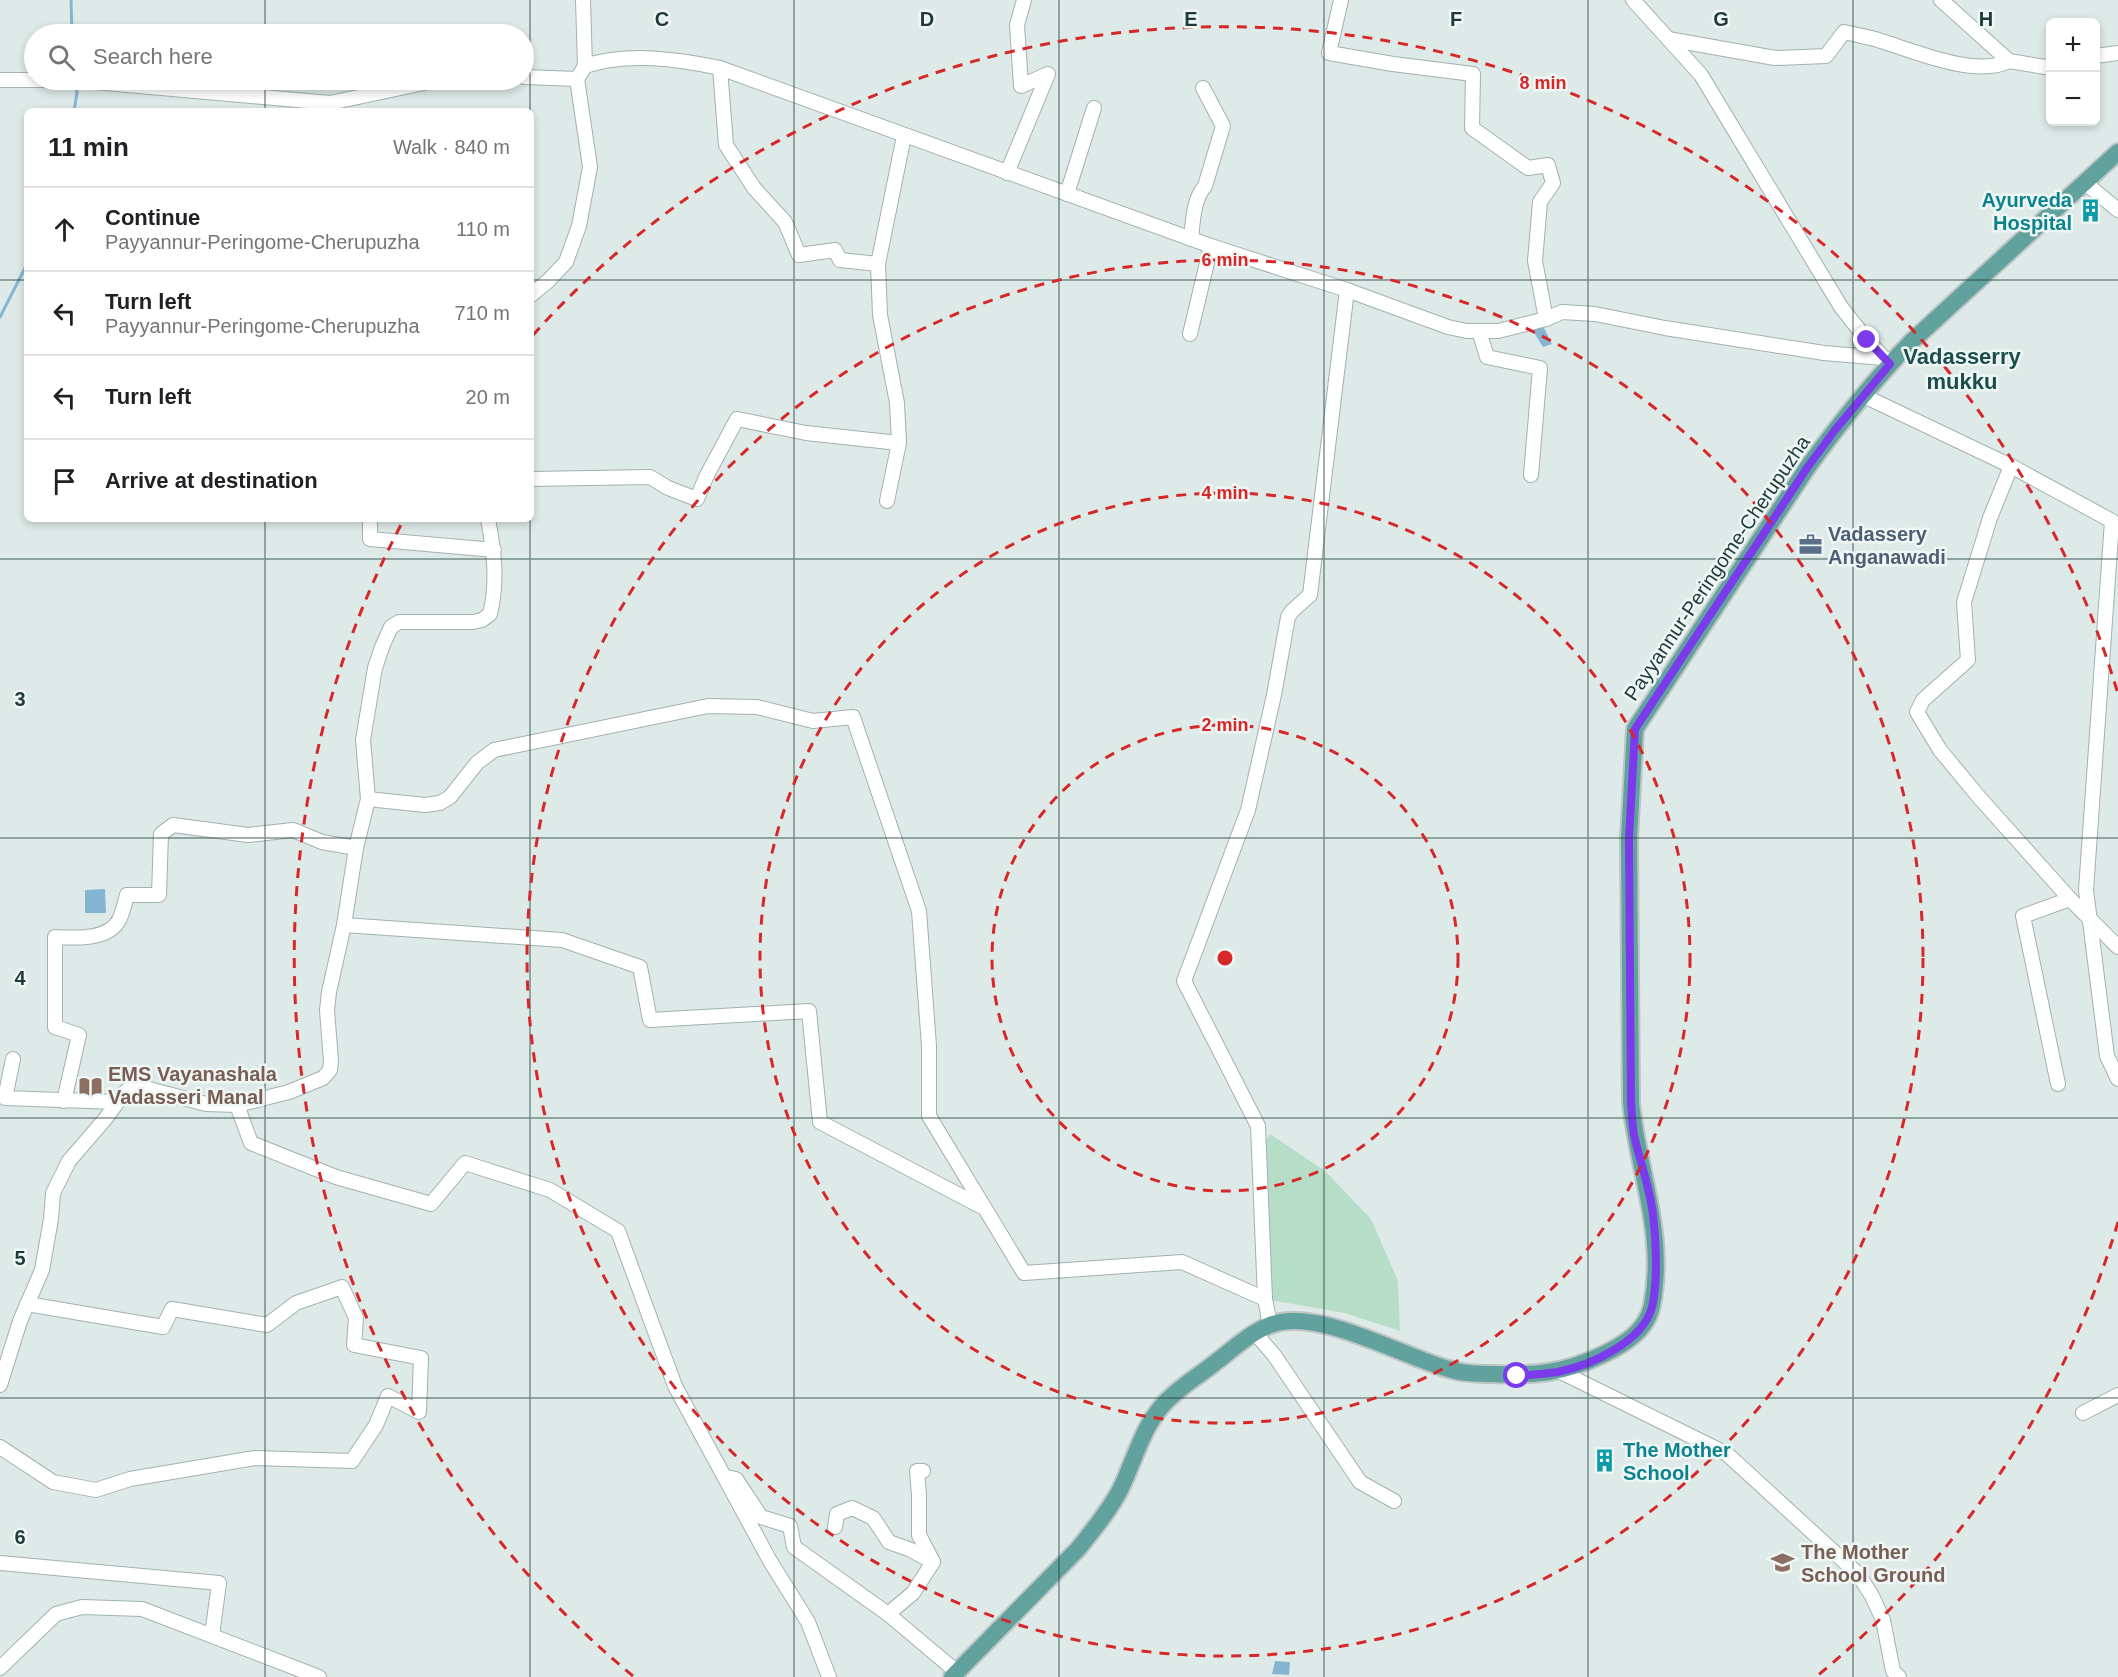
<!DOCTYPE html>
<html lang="en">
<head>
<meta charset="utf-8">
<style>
	body { margin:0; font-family:Helvetica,sans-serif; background:#f2f2f2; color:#202124 }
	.controls { position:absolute; right:18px; top:18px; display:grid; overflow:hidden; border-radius:9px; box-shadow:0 3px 9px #0003 }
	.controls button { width:54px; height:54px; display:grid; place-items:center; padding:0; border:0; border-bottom:2px solid #e0e0e0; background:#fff; color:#202124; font:30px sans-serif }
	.stop { position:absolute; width:18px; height:18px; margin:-14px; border:4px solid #7c3aed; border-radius:50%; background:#fff }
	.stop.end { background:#7c3aed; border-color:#fff; box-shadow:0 2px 6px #0008 }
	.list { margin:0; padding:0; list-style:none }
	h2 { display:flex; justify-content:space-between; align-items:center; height:78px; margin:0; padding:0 24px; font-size:26px }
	h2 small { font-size:20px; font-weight:400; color:#757577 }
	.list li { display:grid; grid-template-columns:39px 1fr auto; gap:18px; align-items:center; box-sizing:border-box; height:84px; padding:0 24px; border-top:2px solid #e0e0e0 }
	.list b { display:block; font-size:22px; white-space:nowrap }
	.list p { margin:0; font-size:20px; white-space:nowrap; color:#757577 }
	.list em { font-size:20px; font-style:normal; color:#757577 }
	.icon { flex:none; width:33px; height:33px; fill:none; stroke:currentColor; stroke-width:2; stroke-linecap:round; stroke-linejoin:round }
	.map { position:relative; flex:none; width:2118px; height:1677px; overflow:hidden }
	.search { position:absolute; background:#fff; box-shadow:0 3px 9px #0003; left:24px; top:24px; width:510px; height:66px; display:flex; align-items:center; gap:15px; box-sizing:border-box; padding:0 21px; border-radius:33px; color:#757577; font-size:22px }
	.panel { position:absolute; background:#fff; box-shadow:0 3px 9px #0003; left:24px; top:108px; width:510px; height:414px; border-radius:9px }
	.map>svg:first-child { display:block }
	.green { fill:#b6ddc8 }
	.water { fill:#84b6d2 }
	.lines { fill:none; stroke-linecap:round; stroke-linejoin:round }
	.stream { stroke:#84b6d2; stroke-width:3 }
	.minor-casing { stroke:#a1b2b0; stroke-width:16 }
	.major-casing { stroke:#bcc4c4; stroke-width:20 }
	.minor { stroke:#fff; stroke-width:14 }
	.major { stroke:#61a19e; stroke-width:16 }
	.route { stroke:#7c3aed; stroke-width:8 }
	.grid { fill:none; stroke:#1f3b39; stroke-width:1.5; stroke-opacity:0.55 }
	.ring { fill:none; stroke:#d62828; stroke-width:3; stroke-dasharray:10 8 }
	.labels { text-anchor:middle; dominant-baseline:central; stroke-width:5; stroke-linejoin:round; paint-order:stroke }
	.culture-label { font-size:20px; font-weight:bold; fill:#0d838f; stroke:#eff7f5; text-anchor:end }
	.service-label { font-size:20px; font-weight:bold; fill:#4e5e75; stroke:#eff7f5; text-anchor:start }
	.street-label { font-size:20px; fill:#1f3b39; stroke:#eff7f5 }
	.education-label { font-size:20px; font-weight:bold; fill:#785e54; stroke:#eff7f5; text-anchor:start }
	.quarter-label { font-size:22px; font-weight:bold; fill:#1b4d4b; stroke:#eff7f5 }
	.grid-label { font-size:20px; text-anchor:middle; font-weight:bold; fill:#1f3b39; stroke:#eff7f5; stroke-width:5; stroke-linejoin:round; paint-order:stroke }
	.centre { fill:#d62828; stroke:#eff7f5; stroke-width:3 }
	.ring-label { font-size:18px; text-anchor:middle; font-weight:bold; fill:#d62828; stroke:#eff7f5; stroke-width:5; stroke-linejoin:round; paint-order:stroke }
</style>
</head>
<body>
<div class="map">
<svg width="2118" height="1677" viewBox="0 0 2118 1677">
	<rect width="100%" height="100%" fill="#deeae8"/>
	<polygon class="green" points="1270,1134 1325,1171 1371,1219 1398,1281 1400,1331 1345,1313 1270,1300 1265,1142"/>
	<g class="water">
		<polygon points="1543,326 1552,344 1543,347 1533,331"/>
		<polygon points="105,889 106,913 85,913 85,890"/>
		<polygon points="1275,1661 1290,1662 1289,1675 1272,1674"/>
	</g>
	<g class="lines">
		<g class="stream">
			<polyline points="71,0 72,34"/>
			<polyline points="74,111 77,93 76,84"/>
			<polyline points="0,317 27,264"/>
		</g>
		<defs>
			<g id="minor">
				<polyline points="583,0 585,66"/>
				<polyline points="1341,0 1329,53 1393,64 1473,74 1472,128 1528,168 1548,165 1553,183 1540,202 1535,261 1546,319"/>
				<polyline points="1633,0 1701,75 1841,307 1867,340 1886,360"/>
				<polyline points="1941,0 2009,61 2045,67 2050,66"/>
				<path d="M1668,39L1775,58L1826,56L1844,32C1856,35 1869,37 1881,41C1914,51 1976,78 2009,61"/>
				<polyline points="2096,56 2118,53"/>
				<polyline points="720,68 726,145 754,188 785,222 799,255 835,250 840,260 878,264 880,315 897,403 899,443 887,501"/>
				<path d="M524,77L577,79L585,66C628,52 677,59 720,68L1211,246L1347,290L1448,327L1467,331H1498L1546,319L1562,312L1595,314L1665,328L1824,353L1883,358"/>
				<polyline points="0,80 48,80"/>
				<polyline points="72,80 330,103 438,80"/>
				<polyline points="1007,173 1048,74 1021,86 1017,25 1024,0"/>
				<polyline points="2084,182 2118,210"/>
				<polyline points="1067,194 1094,108"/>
				<path d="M1191,239C1193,221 1193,200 1205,186L1223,126L1203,88"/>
				<polyline points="878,264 904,136"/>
				<polyline points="531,295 548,281 566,262 579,226 590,167 577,79"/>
				<polyline points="1479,331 1487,357 1540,368 1531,475"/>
				<polyline points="1190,334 1211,246"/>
				<polyline points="1864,396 2011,466 2112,521 2086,890 2107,1056 2118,1079"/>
				<polyline points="2011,466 1990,518 1964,602 1968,660 1923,700 1917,712 1940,750 1978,796 2070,899 2118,947"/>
				<polyline points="531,479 650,477 668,488 697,499 706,477 737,419 806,433 899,443"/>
				<polyline points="370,519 370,539 494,550"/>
				<polyline points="368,799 425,805 440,803 450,797 477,763 494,750 708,706 757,707 813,721 853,717 919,911 929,1046 929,1116 1024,1273 1182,1262 1265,1299"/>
				<polyline points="344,925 562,940 640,967 650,1020 809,1011 820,1122 984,1208"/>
				<polyline points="13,1059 5,1098 117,1102"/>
				<polyline points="2058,1084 2023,916 2070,899"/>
				<path d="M64,1101L79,1035L55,1027V937C75,938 110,941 120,918C123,912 125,902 127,895H159L161,834L173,825L248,835L293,830L322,842L356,848"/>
				<polyline points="237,1105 251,1143 336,1177 431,1204 465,1163 550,1190 618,1231 675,1386 770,1561 808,1622 829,1677"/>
				<polyline points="1270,1325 1265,1299 1258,1126 1184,981 1248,810 1274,695 1288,617 1292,611 1310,595 1347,290"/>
				<polyline points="1255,1333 1274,1355 1360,1482 1394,1501"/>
				<polyline points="1559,1371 1727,1454 1858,1574 1872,1596 1883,1620 1893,1671 1899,1677"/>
				<path d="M0,1385L20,1321L42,1270L51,1219L53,1193L69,1161L106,1118L124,1093L129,1089L145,1088L206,1104L237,1105L289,1092L323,1078L330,1070L331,1061L327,1010L329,992L344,925L356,848L368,799L363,740L375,668L382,647L391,627L399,622H473L482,620L490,614C498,582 494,551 488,519"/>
				<polyline points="2083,1413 2118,1395"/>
				<polyline points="0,1447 53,1482 96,1490 130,1479 255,1458 352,1461 376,1425 388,1396 419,1412 421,1358 354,1345 356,1318 342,1287 296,1303 267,1325 172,1309 163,1327 27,1304"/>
				<polyline points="726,1477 736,1479 761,1517 790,1526 794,1547 888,1614 957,1672"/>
				<polyline points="835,1527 837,1514 852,1508 873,1518 889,1542 911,1550 933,1562"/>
				<polyline points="0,1563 219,1583 212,1635"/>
				<polyline points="888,1614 913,1593 933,1562 919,1535 919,1495 917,1471 923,1471"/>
				<polyline points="0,1668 56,1614 82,1607 142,1609 319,1677"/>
			</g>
			<path id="major" d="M952,1677L1078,1549C1093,1530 1110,1510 1121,1488C1134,1461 1142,1429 1162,1406C1177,1388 1199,1376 1216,1362C1233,1349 1250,1333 1270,1325C1317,1306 1404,1358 1452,1370C1465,1374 1480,1374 1493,1374C1534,1376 1564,1373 1602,1355C1623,1345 1647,1331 1652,1305C1666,1234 1638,1171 1631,1103L1629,839L1635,729L1807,468C1839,424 1873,381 1911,342L2118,152"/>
		</defs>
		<use href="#minor" class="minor-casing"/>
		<use href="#major" class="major-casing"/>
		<use href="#minor" class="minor"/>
		<use href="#major" class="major"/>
	</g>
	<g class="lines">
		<path class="route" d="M1517,1376C1530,1375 1544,1374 1558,1372C1591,1365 1643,1342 1652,1307C1658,1284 1656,1239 1653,1215C1650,1188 1640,1162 1634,1135C1632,1124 1632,1113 1631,1103L1629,839L1635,729L1807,468L1835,430L1890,364L1867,340"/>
	</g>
	<path class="grid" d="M265,0V34M530,0V111M794,0V1677M1059,0V1677M1324,0V1677M1588,0V1677M1853,0V1677M265,80V111M0,280H27M531,280H2118M265,519V1677M530,519V1677M0,559H2118M0,838H2118M0,1118H2118M0,1398H2118"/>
	<g class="ring">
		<circle cx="1225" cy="958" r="233"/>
		<circle cx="1225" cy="958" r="465"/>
		<circle cx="1225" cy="958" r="698"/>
		<path d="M2118 1222A931 931 0 0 1 1817 1676M633 1676A931 931 0 0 1 403 521M533 335A931 931 0 0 1 2118 694"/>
	</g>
	<defs>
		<symbol id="building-bare" viewBox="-9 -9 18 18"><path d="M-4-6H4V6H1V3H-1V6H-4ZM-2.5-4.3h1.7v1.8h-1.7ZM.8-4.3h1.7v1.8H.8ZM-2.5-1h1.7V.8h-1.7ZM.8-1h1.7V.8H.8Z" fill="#0f9aa8" stroke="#eff7f5" stroke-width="2.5" paint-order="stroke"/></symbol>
		<symbol id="office-bare" viewBox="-9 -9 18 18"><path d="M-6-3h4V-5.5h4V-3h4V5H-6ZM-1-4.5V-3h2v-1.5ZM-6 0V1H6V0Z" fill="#5c6f8a" stroke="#eff7f5" stroke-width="2.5" paint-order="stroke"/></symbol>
		<symbol id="library-bare" viewBox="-9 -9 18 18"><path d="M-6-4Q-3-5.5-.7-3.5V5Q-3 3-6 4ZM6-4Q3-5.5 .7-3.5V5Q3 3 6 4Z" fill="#8d6e63" stroke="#eff7f5" stroke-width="2.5" paint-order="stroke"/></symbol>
		<symbol id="school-bare" viewBox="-9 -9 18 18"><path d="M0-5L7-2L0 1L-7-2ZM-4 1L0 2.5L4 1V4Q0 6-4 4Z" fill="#8d6e63" stroke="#eff7f5" stroke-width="2.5" paint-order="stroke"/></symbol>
	</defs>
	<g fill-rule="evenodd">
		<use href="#building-bare" x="2074" y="194" width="33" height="33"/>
		<use href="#office-bare" x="1794" y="528" width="33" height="33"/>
		<use href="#library-bare" x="74" y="1070" width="33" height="33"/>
		<use href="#building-bare" x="1588" y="1444" width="33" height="33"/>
		<use href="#school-bare" x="1766" y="1546" width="33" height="33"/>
	</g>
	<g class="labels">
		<g class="culture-label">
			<text x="2072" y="200">Ayurveda<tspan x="2072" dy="23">Hospital</tspan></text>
			<text x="1623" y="1450" text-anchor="start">The Mother<tspan x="1623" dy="23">School</tspan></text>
		</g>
		<g class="service-label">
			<text x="1828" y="534">Vadassery<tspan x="1828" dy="23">Anganawadi</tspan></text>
		</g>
		<g class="street-label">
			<text transform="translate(1717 568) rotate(-56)">Payyannur-Peringome-Cherupuzha</text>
		</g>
		<g class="education-label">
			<text x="108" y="1074">EMS Vayanashala<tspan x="108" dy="23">Vadasseri Manal</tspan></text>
			<text x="1801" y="1552">The Mother<tspan x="1801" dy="23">School Ground</tspan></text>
		</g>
		<g class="quarter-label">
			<text x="1962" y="356">Vadasserry<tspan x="1962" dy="25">mukku</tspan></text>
		</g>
	</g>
	<g class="grid-label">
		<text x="662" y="26">C</text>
		<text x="927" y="26">D</text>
		<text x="1191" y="26">E</text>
		<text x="1456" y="26">F</text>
		<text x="1721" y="26">G</text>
		<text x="1986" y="26">H</text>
		<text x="20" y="706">3</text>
		<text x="20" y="985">4</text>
		<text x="20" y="1265">5</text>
		<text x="20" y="1544">6</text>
	</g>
	<circle cx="1225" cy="958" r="9" class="centre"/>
	<g class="ring-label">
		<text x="1543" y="89">8 min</text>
		<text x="1225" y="266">6 min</text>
		<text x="1225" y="499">4 min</text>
		<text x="1225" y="731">2 min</text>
	</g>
</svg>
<div class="controls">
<button>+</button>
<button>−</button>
</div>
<div class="stop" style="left:1517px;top:1376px"></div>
<div class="stop end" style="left:1867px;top:340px"></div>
<div class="search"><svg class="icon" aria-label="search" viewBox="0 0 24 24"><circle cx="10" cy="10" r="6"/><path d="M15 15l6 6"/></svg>Search here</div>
<section class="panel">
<h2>11 min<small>Walk · 840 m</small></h2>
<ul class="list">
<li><svg class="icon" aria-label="ahead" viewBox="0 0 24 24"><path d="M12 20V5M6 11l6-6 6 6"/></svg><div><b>Continue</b><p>Payyannur-Peringome-Cherupuzha</p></div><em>110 m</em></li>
<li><svg class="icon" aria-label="left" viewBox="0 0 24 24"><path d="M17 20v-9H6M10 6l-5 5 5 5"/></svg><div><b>Turn left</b><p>Payyannur-Peringome-Cherupuzha</p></div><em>710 m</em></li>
<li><svg class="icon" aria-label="left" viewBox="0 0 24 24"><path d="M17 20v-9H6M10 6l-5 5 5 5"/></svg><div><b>Turn left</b></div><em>20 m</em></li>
<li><svg class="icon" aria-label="arrive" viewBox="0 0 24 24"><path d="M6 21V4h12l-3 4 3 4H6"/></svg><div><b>Arrive at destination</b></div></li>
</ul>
</section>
</div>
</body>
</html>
